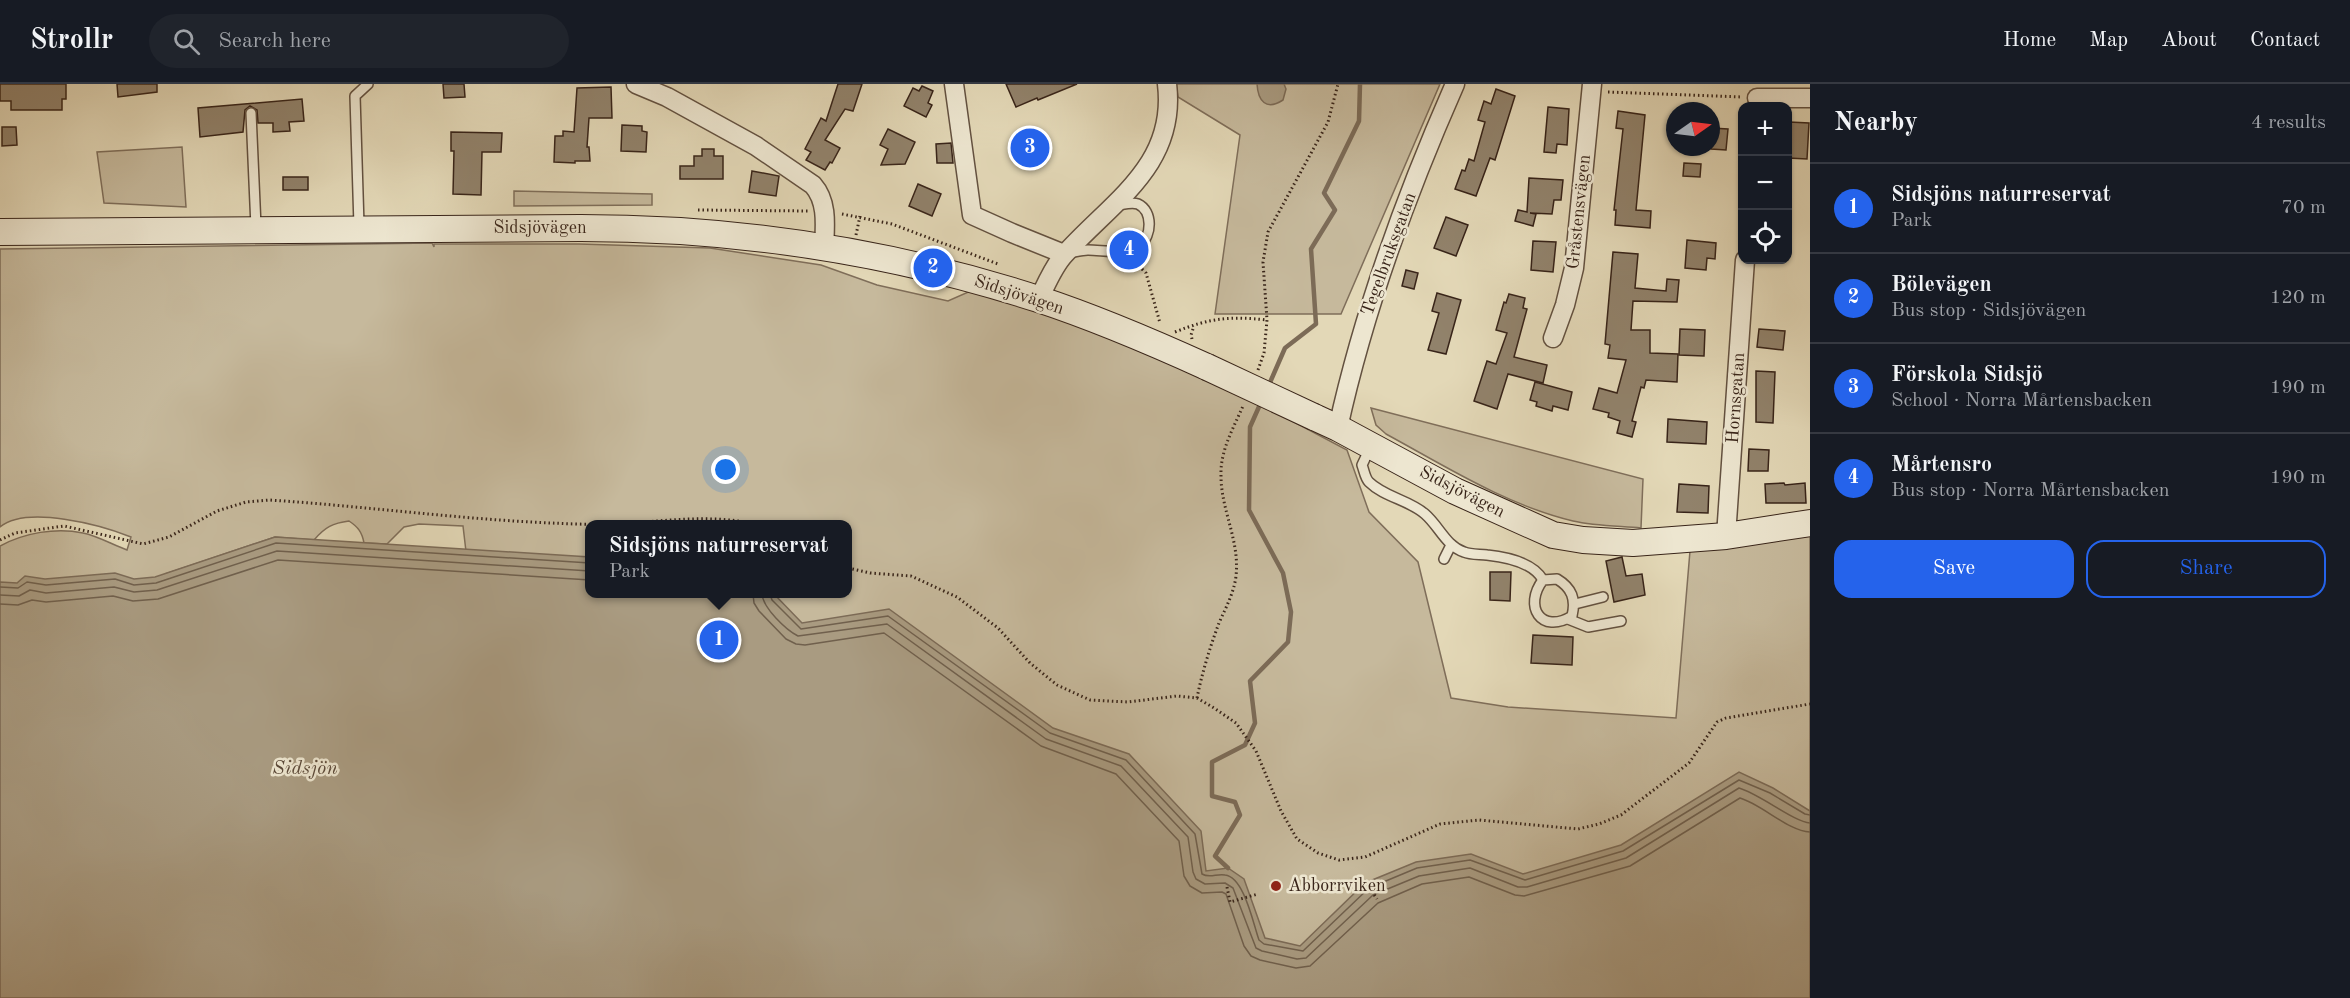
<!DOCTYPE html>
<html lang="en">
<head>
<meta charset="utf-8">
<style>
	body { margin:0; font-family:"Old Standard TT",serif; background:#20242c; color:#f1f3f6 }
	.controls { position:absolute; right:18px; top:18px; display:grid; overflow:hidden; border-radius:12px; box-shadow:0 2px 4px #0004 }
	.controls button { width:54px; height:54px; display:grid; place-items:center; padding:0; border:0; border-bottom:2px solid #363941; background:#171b24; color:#f1f3f6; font:30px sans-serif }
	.compass { position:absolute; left:1666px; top:18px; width:54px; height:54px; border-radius:50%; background:#171b24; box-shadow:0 2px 4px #0004; rotate:76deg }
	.you { position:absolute; left:726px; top:386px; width:21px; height:21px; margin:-15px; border:4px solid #fff; border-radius:50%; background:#1a73e8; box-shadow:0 0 0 9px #1a73e833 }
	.badge { display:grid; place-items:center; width:39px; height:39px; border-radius:50%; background:#2563eb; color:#fff; font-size:20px; font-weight:700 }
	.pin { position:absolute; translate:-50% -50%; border:3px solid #fff; box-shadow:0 2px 6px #0006 }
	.popup { position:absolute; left:585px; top:436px; width:267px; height:78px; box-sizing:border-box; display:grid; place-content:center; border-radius:12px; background:#171b24; filter:drop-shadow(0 2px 4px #0005); font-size:20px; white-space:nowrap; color:#9ea1a6 }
	.popup b { font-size:22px; color:#f1f3f6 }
	.popup::after { content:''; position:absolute; left:50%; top:100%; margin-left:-12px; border:12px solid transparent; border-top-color:#171b24 }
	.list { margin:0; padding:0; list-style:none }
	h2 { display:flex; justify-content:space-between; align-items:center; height:78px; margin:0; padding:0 24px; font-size:26px }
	h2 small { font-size:20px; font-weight:400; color:#9ea1a6 }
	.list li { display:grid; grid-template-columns:39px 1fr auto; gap:18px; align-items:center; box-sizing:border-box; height:90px; padding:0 24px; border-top:2px solid #363941 }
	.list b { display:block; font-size:22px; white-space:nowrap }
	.list p { margin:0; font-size:20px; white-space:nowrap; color:#9ea1a6 }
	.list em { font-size:20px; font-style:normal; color:#9ea1a6 }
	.actions { display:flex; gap:12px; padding:18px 24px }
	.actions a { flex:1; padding:14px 0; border:2px solid #2563eb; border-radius:18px; text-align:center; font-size:21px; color:#2563eb }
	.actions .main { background:#2563eb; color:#fff }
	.icon { flex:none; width:33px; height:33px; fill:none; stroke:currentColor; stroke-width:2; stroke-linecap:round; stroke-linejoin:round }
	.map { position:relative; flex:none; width:1810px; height:914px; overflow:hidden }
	header { display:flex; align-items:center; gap:36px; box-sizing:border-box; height:84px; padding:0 30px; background:#171b24; border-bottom:2px solid #363941 }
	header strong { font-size:28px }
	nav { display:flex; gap:33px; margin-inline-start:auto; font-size:21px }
	.search { width:420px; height:54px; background:#20242c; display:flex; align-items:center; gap:15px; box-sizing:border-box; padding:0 21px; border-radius:33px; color:#9ea1a6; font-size:22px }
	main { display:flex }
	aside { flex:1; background:#171b24 }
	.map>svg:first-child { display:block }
	.green { fill:#c6b99c; stroke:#7f6e5a; stroke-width:1.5; fill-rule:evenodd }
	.water { fill:#a99b81; stroke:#7c6b57; stroke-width:1.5 }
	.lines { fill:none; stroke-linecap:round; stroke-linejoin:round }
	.shore { stroke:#70604d; stroke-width:1.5 }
	.stream { stroke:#7c6b57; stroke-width:4.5 }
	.building { fill:#91826b; stroke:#382419; stroke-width:1.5 }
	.lane-casing { stroke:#635140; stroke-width:12 }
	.street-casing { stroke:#635140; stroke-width:21 }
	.secondary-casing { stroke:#382419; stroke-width:28 }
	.path { stroke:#382419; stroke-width:3; stroke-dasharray:1.5 3; stroke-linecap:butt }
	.lane { stroke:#ede6d0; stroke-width:9 }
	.street { stroke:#ede6d0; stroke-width:18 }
	.secondary { stroke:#ede6d0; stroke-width:26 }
	.secondary-bridge-casing { stroke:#382419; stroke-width:28; stroke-linecap:butt }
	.secondary-bridge { stroke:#ede6d0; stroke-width:26 }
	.poi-dot { fill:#8f2418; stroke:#ede6d0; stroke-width:2 }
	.labels { text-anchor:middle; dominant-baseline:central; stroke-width:5; stroke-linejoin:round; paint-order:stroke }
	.street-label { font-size:18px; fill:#382419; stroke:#ede6d0 }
	.poi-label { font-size:18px; fill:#382419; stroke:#ede6d0; text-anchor:start }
	.water-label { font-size:20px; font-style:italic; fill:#5a4838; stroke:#ede6d0 }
</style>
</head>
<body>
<header>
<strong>Strollr</strong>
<div class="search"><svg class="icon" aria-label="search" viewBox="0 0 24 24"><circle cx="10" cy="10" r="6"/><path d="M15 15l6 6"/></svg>Search here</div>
<nav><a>Home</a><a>Map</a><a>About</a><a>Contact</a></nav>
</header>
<main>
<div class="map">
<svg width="1810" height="914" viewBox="0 0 1810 914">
	<rect width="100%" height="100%" fill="#e3d8b7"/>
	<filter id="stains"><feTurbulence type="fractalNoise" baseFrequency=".00333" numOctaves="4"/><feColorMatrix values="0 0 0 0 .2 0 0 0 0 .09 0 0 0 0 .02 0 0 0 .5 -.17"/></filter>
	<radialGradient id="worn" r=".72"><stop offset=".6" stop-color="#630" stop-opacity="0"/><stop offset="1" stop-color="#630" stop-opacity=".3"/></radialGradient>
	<g class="green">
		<polygon points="1176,0 1440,0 1341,230 1215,230 1240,51 1178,13"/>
		<polygon points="182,63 186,123 104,119 97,68"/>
		<polygon points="514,107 652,110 652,121 514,122"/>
		<path d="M432,159L434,163V160H579L710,164L821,181L877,201L948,217L991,198L1216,297L1347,366L1369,428L1418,478L1451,614L1508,623L1676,634L1690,467L1810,451V914H0V462C24,449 56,443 83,449C98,452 113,461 127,466L131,453C101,441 27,421 0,443V165ZM349,437C358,443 362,448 364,459L387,460L404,443L419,440L463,442L467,476L165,490L275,453L314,456C325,443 333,439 349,437ZM590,440H848V510H590Z"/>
		<path d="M1371,324L1643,395L1641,444C1619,442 1595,442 1573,437C1506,421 1445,382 1386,350L1376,341Z"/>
	</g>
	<g class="water">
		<path d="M1284,0L1286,5L1283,16C1266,27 1258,17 1257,0Z"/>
		<polygon points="275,453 590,473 590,510 774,510 802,539 889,525 1053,644 1129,670 1201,747 1206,787 1228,784 1244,795 1265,854 1300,862 1365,799 1416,778 1471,770 1523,790 1621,761 1739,688 1773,704 1810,727 1810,914 0,914 0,498 17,499 25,492 45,495 115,489 134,495 155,493"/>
	</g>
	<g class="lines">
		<g class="shore">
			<polyline points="0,503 18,504 27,498 46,501 115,495 134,501 156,499 276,459 590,479"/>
			<path d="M753,510L754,519L759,527L786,555L796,560L805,561L884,549L1041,662L1116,690L1179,757L1184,792L1190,802L1202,809L1222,808L1226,810L1244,862L1251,872L1260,876L1296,884L1310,882L1378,819L1422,800L1469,793L1515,811L1524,812L1630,782L1740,714C1763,721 1788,747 1810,748"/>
			<path d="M762,510C763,524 786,546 798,552L887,540L1046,655L1121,682L1188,753L1193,788L1196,795L1205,800L1225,799L1233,804L1256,864L1262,867L1297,875L1306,874L1373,811L1419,792L1470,784L1518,803H1527L1626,774L1739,704C1760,710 1794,738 1810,739"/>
			<path d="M770,510L772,516L801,545L888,532L1050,649L1126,676L1195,750L1202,790C1210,795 1217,789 1225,791C1244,793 1253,839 1259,856L1264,860L1303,867L1369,804L1417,784L1470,776L1525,796L1623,767L1739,696L1770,709L1805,730L1810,731"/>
			<polyline points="0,511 19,512 30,506 46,509 114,503 134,508 157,506 277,467 590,487"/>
			<polyline points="0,520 18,521 32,516 46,518 113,512 133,517 158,515 278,476 590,496"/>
		</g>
		<g class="stream">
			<polyline points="1268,303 1285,264 1316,240 1311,165 1335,126 1324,109 1359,37 1360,0"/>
			<polyline points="1228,784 1215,772 1240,731 1235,718 1212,712 1212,678 1245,661 1255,639 1250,597 1288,558 1291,528 1283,489 1249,426 1250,343 1262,316"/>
		</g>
	</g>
	<g class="building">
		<polygon points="0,0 66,0 66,15 62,15 62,26 11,26 11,17 0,17"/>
		<polygon points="117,0 157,0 157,8 118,13"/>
		<polygon points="443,0 464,0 465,13 444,14"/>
		<polygon points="838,0 862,0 853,27 845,25 825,56 840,64 832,79 830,78 825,86 806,76 811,68 805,65 821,34 826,37"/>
		<polygon points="1006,0 1077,0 1038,16 1037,14 1016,23"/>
		<polygon points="922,2 933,7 928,19 932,21 926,33 904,22 913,4 919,7"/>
		<polygon points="611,3 612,34 589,34 587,63 589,63 590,77 575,77 575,79 554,78 555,52 563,52 563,47 574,48 577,4"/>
		<polygon points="1496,5 1515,12 1495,76 1490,74 1476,112 1455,105 1462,86 1465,87 1469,75 1474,77 1485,38 1478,36 1484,17 1491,20"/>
		<polygon points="302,15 304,37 289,38 290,47 273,48 273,39 258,39 257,26 250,22 245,26 243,48 200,53 198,24"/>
		<polygon points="1548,23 1569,25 1567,61 1557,60 1556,69 1544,68"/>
		<polygon points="1618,27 1645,31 1636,126 1651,127 1650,144 1615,141 1616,126 1614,126 1623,45 1616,44"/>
		<polygon points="1789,38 1809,39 1807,75 1788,74"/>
		<polygon points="622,41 642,42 642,47 647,48 646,68 621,67"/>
		<polygon points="2,43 16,43 17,61 2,62"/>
		<polygon points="1711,44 1728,45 1726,66 1711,65"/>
		<polygon points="888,45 915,58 905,80 881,81 888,65 880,61"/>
		<polygon points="451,48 502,49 501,68 482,68 481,111 453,110 454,67 451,67"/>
		<polygon points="951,59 953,79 937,79 936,60"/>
		<polygon points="702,65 714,65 714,72 723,72 723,95 680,95 680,82 694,82 694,72 702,72"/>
		<polygon points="1684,79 1701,80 1700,93 1683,92"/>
		<polygon points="752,87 779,92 776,112 749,108"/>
		<rect x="283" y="93" width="25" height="13"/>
		<polygon points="1529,94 1563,96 1561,116 1554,116 1552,130 1530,129 1536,130 1533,142 1515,137 1518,126 1527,128"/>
		<polygon points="918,100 941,110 932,132 909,122"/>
		<polygon points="1446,133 1468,141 1456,172 1434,164"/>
		<polygon points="1687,156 1716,159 1715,175 1707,174 1706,186 1685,184"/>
		<polygon points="1533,157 1556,158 1553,188 1531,186"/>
		<polygon points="1613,168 1638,170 1635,204 1666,207 1667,195 1679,196 1677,218 1633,217 1631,246 1650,246 1650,269 1678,270 1677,298 1646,296 1644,304 1641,303 1632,337 1636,338 1632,353 1617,349 1620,337 1608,333 1609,329 1593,325 1599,304 1617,309 1626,276 1608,274 1610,261 1605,260"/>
		<polygon points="1406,186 1418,189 1414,205 1402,202"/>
		<polygon points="1437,209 1461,216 1446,270 1428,266 1439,229 1432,227"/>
		<polygon points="1509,210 1525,214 1523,224 1527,225 1514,273 1547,281 1543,299 1508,290 1497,325 1474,317 1487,277 1496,280 1507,249 1496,246 1504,218 1506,219"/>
		<polygon points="1680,245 1705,246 1704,272 1679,271"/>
		<polygon points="1759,245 1785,247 1783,266 1757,263"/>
		<polygon points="1756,287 1775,288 1773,339 1756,338"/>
		<polygon points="1535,298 1572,308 1568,326 1553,322 1552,327 1536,322 1537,318 1530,316"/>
		<polygon points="1668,335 1707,338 1706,360 1667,358"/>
		<polygon points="1749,365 1769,366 1768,387 1748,387"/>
		<polygon points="1784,399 1785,401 1805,399 1806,419 1766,419 1765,400"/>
		<polygon points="1679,400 1709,402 1708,429 1677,428"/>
		<polygon points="1622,473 1626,492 1642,490 1645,511 1614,518 1606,477"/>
		<polygon points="1490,488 1511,488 1510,517 1490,516"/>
		<polygon points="1533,551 1573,553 1572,581 1531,579"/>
	</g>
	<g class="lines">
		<defs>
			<g id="lane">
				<polyline points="251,29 256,143"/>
				<polyline points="359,142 355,12 368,0"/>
				<path d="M1069,169C1075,168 1082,166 1088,166C1104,166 1125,172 1140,161C1152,152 1153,127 1138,120C1132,118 1125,120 1119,121"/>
				<path d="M1370,364L1362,381C1364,386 1365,394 1369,398C1384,413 1409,416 1425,430C1439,442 1446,462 1464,468C1471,471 1480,470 1487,471C1506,473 1533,478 1543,496"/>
				<polyline points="1444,475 1451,461"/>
				<path d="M1557,495C1572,504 1576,515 1572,532C1541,551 1523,522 1543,496Z"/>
				<polyline points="1575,520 1603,513"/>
				<polyline points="1568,535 1588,543 1621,537"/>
			</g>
			<g id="street">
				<path d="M636,0L667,13L756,62L813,101C828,118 825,142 824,163"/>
				<polyline points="954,0 972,131 1012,149 1064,170"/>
				<polyline points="1757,14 1810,14"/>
				<path d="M1039,215C1046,201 1053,183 1064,171C1111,118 1177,82 1167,0"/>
				<polyline points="1553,254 1565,221 1574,184 1592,0"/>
				<path d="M1338,344C1364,225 1406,111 1455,0"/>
				<polyline points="1726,452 1745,176"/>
			</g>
			<g id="secondary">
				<path d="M0,148L581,144C736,144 890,167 1038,215C1096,234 1152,258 1207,283"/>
				<polyline points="1314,333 1338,344 1455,407 1553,451 1583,456 1633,459 1726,452 1810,439"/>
			</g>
		</defs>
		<use href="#lane" class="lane-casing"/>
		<use href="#street" class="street-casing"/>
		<use href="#secondary" class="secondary-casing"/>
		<g class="path">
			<polyline points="1608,8 1742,13"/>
			<polyline points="698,126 808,127"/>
			<polyline points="842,130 892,140 998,180"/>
			<polyline points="856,151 860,132"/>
			<polyline points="1131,179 1136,179 1146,189 1160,239"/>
			<path d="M1175,248C1210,234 1230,232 1267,236"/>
			<polyline points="1192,255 1191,251 1194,242"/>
			<polyline points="1258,286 1264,269 1267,236 1263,178 1268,148 1328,38 1338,0"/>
			<path d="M0,456L15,449L64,442L143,460L169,453L217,427L246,418L269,416C363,422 457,435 551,439C573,440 597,441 619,440C665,437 710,430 755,440"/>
			<polyline points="848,484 870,489 911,492 957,513 998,544 1030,579 1057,601 1090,616 1128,618 1177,612 1197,614 1214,624 1236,639 1256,667 1281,727 1297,755 1318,769 1339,776 1365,773 1440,740 1479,736 1578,745 1599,740 1621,731 1689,679 1717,638 1726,634 1810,620"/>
			<path d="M1197,614C1202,589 1210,563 1219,539C1226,523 1234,509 1236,492C1240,457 1221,426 1221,392C1220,367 1233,345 1243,322"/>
			<polyline points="1364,796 1377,815"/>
			<polyline points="1227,803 1230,818 1258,810"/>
		</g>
		<use href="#lane" class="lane"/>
		<use href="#street" class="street"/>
		<use href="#secondary" class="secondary"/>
		<defs>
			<polyline id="secondary-bridge" points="1207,283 1314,333"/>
		</defs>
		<use href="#secondary-bridge" class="secondary-bridge-casing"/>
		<use href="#secondary-bridge" class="secondary-bridge"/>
	</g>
	<circle class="poi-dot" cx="1276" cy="802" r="6"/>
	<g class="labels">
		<g class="street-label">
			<text transform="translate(1579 128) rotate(-84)">Gråstensvägen</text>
			<text x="540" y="144">Sidsjövägen</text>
			<text transform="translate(1389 170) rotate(-70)">Tegelbruksgatan</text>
			<text transform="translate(1019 211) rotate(18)">Sidsjövägen</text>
			<text transform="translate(1736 314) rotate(-86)">Hornsgatan</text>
			<text transform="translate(1462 408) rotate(27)">Sidsjövägen</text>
		</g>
		<g class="poi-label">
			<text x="1288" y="802">Abborrviken</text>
		</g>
		<g class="water-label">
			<text x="305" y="685">Sidsjön</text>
		</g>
	</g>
	<rect width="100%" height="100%" filter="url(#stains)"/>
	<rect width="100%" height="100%" fill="url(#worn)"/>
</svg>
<div class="controls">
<button>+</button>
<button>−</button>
<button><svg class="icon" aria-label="locate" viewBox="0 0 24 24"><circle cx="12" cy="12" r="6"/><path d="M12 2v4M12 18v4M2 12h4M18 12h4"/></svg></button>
</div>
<svg class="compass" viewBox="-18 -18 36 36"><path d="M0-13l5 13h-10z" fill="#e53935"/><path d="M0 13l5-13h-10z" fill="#9ea1a6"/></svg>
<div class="you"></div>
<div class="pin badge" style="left:719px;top:556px">1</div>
<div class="popup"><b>Sidsjöns naturreservat</b>Park</div>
<div class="pin badge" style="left:933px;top:184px">2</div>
<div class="pin badge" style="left:1030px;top:64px">3</div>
<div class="pin badge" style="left:1129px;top:166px">4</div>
</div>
<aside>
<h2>Nearby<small>4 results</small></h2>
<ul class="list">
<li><span class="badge">1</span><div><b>Sidsjöns naturreservat</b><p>Park</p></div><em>70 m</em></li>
<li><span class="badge">2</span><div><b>Bölevägen</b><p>Bus stop · Sidsjövägen</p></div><em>120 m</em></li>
<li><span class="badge">3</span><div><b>Förskola Sidsjö</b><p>School · Norra Mårtensbacken</p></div><em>190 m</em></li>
<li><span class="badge">4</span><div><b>Mårtensro</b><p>Bus stop · Norra Mårtensbacken</p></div><em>190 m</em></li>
</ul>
<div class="actions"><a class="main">Save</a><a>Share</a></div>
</aside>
</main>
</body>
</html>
